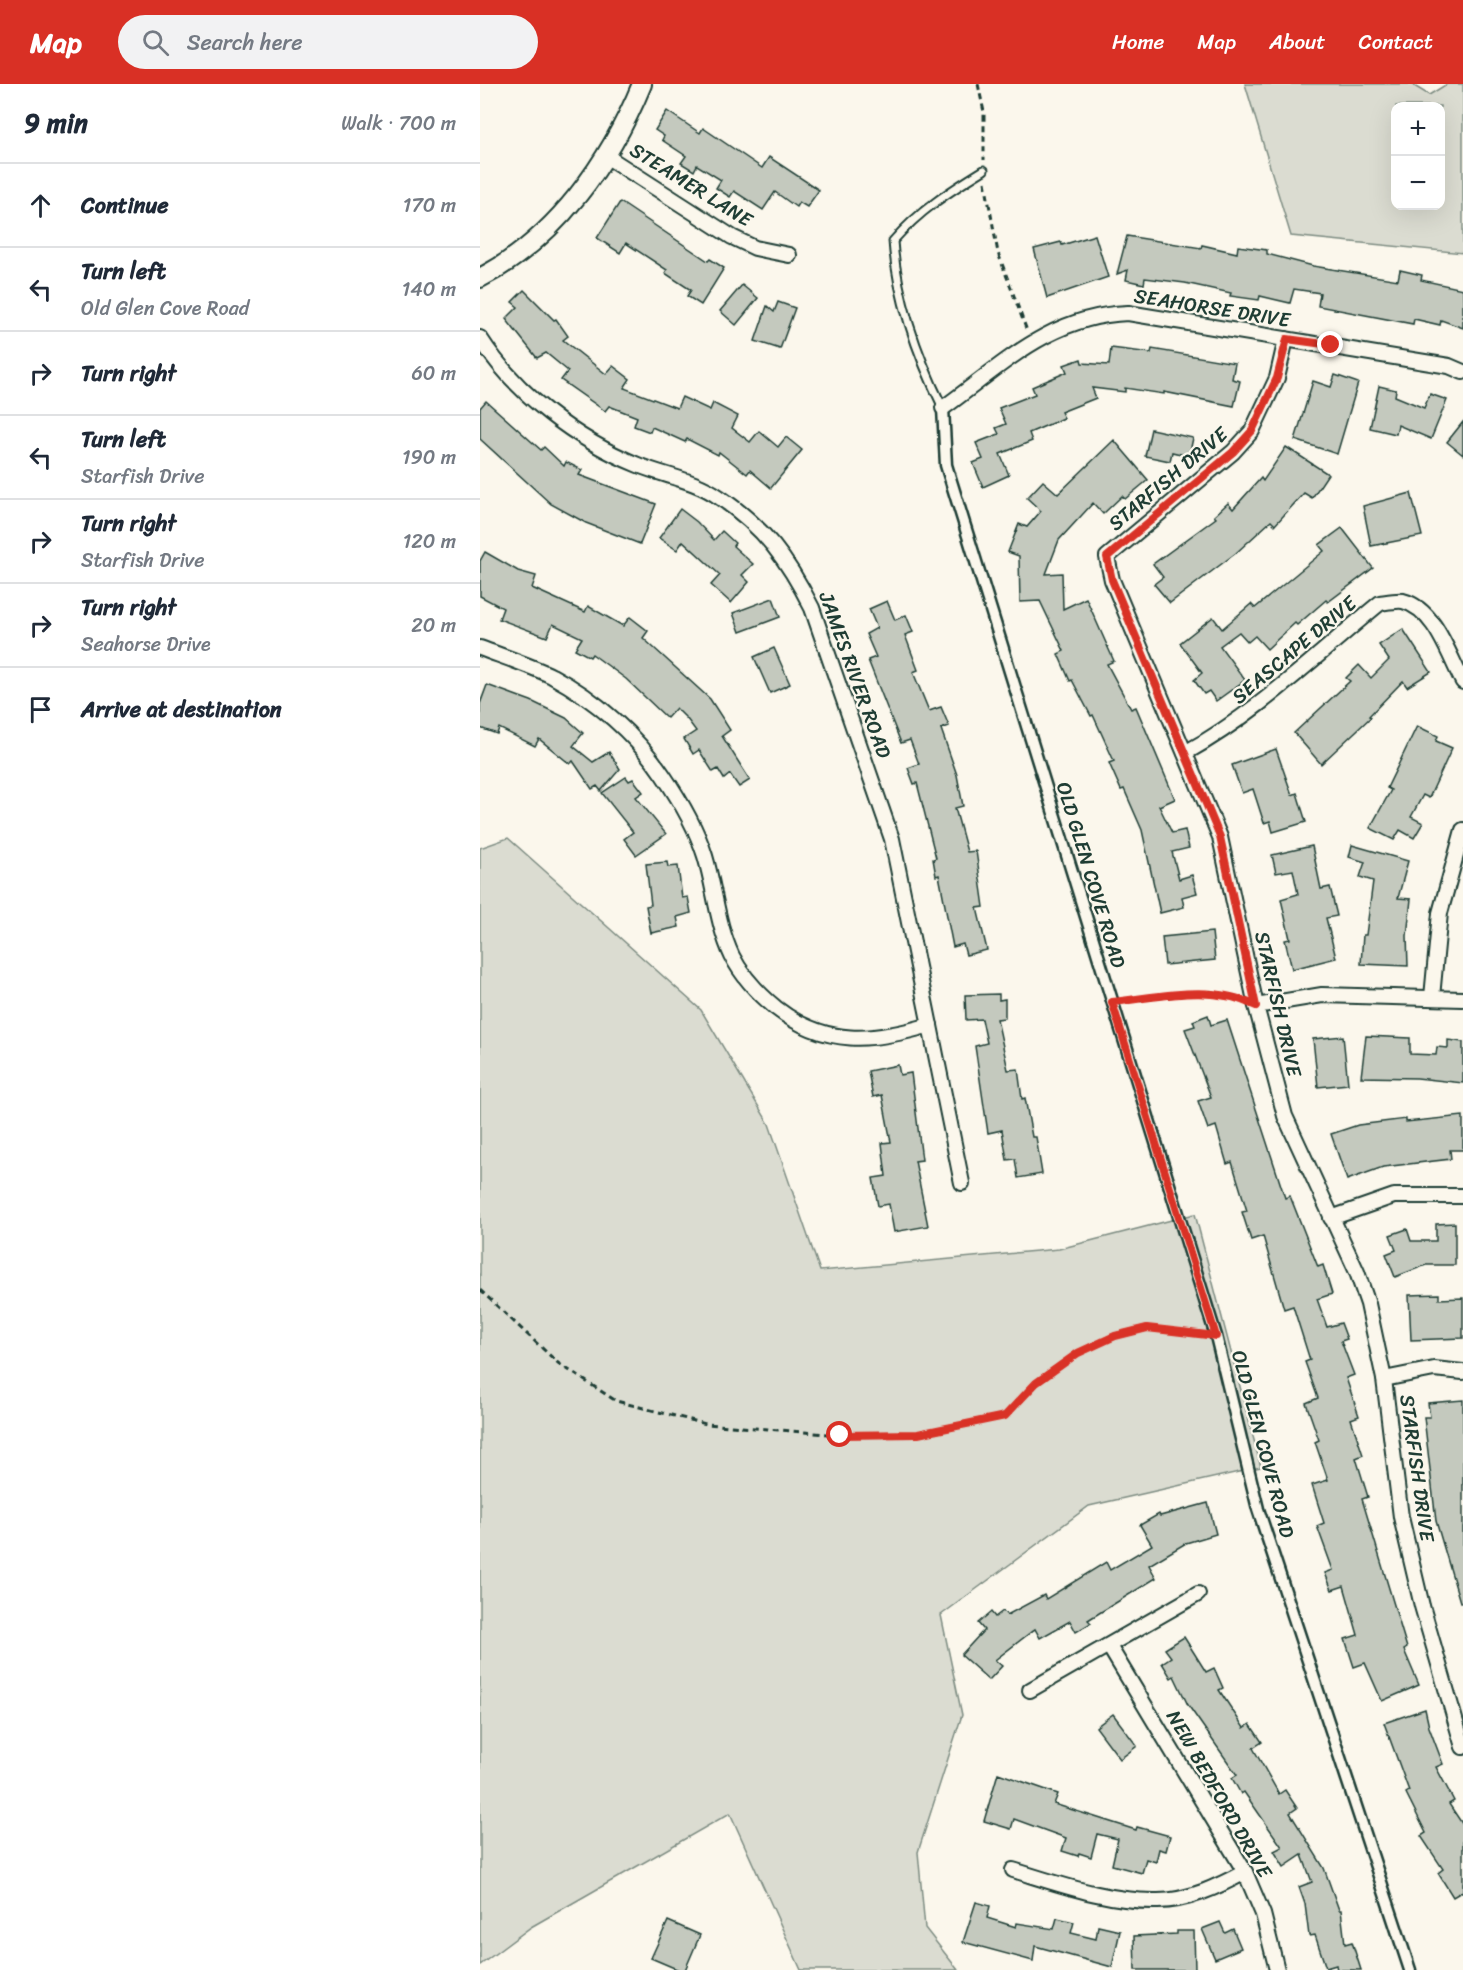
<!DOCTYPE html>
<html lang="en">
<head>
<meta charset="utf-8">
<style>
	body { margin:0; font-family:Sriracha,sans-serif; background:#f2f2f3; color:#1f2937 }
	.controls { position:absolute; right:18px; top:18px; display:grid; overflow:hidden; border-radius:12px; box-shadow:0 6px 24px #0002 }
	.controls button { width:54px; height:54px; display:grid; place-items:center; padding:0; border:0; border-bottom:2px solid #e0e1e3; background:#fff; color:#1f2937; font:30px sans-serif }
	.stop { position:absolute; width:18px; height:18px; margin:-14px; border:4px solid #d93025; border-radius:50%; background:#fff }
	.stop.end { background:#d93025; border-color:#fff; box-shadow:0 2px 6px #0008 }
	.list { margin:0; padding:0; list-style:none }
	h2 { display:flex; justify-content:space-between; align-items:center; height:78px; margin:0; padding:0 24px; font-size:26px }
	h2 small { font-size:20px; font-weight:400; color:#747a83 }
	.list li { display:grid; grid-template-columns:39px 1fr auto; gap:18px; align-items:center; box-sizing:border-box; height:84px; padding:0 24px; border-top:2px solid #e0e1e3 }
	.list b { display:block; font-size:22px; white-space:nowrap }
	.list p { margin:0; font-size:20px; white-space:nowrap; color:#747a83 }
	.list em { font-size:20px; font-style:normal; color:#747a83 }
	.icon { flex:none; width:33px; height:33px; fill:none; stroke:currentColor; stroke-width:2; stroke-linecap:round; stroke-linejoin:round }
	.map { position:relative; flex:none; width:983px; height:1886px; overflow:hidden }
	header { display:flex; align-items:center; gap:36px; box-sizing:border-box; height:84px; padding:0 30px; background:#d93025; color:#fff }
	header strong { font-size:28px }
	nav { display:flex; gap:33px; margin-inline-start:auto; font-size:21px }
	.search { width:420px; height:54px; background:#f2f2f3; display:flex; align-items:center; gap:15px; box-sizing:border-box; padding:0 21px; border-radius:33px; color:#747a83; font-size:22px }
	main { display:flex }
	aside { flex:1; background:#fff }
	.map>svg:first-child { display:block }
	.green { fill:#dbdcd1; stroke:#7d8c82; stroke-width:1.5; fill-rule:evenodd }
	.building { fill:#c4c9be; stroke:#1f3d34; stroke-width:1.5 }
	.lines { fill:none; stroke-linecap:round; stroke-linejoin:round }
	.service-casing { stroke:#1f3d34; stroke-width:11 }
	.pedestrian-casing { stroke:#1f3d34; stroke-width:15 }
	.minor-casing { stroke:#1f3d34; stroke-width:18 }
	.tertiary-casing { stroke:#1f3d34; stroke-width:22 }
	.path { stroke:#1f3d34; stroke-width:3; stroke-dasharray:6 4.5; stroke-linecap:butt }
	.service { stroke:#fbf7ec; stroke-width:7 }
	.pedestrian { stroke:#fbf7ec; stroke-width:10 }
	.minor { stroke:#fbf7ec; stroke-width:14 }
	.tertiary { stroke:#fbf7ec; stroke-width:18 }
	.route { stroke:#d93025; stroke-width:8 }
	.labels { text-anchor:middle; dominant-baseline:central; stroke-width:4.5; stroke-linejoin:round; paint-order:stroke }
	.street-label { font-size:20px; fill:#1f3d34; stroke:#fbf7ec }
</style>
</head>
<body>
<header>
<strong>Map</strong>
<div class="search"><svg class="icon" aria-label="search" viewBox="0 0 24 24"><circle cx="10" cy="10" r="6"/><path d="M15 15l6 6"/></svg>Search here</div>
<nav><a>Home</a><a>Map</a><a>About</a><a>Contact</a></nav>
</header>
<main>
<aside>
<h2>9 min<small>Walk · 700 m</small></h2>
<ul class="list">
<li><svg class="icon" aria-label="ahead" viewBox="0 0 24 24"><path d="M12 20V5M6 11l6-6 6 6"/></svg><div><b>Continue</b></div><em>170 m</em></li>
<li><svg class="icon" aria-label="left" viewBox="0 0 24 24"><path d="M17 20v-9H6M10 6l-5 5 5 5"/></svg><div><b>Turn left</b><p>Old Glen Cove Road</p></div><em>140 m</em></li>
<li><svg class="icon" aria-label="right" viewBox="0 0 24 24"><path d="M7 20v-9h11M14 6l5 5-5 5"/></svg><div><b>Turn right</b></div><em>60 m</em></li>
<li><svg class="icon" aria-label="left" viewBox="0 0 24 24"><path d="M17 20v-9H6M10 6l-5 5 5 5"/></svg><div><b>Turn left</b><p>Starfish Drive</p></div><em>190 m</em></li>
<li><svg class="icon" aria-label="right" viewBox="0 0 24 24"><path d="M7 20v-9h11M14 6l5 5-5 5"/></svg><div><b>Turn right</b><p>Starfish Drive</p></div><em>120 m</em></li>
<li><svg class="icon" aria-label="right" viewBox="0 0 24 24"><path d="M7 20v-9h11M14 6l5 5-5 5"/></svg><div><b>Turn right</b><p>Seahorse Drive</p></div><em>20 m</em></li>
<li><svg class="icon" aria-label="arrive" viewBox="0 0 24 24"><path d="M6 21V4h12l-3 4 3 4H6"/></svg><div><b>Arrive at destination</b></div></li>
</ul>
</aside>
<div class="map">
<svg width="983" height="1886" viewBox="0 0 983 1886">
	<rect width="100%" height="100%" fill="#fbf7ec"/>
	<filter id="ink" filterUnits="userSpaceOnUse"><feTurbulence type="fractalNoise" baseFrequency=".0167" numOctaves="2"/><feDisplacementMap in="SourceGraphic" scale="12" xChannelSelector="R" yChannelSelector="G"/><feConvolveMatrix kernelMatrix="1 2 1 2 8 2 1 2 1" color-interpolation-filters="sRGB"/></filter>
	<g filter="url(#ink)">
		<g class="green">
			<path d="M765,0H931L949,11L967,0H983V169L811,152ZM960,22V122H916V22Z"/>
			<polygon points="28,754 221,926 289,1040 340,1187 579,1165 715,1130 781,1383 609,1422 461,1531 482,1631 438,1768 445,1844 478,1886 321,1886 250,1729 51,1843 0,1881 0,764"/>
		</g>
		<g class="building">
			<polygon points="187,27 220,49 223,44 282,84 289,73 339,106 327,123 319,118 316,123 295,108 283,126 254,107 250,113 236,104 241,96 217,81 214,87 201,79 206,72 182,56 184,52 175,46"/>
			<polygon points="140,118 228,177 230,175 244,184 221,221 207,212 211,206 185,189 187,186 146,159 140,169 117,154"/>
			<polygon points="615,151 628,193 567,214 554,165 581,158 582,161"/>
			<polygon points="647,152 721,164 722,161 757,169 758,162 787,166 787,170 833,182 918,196 920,186 942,191 941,196 983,205 983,244 961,236 960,241 934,235 933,240 838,222 840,209 814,205 810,219 780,212 779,216 750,212 751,209 705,199 665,194 664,200 646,196 648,186 637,190"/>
			<polygon points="262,201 278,214 256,241 240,227"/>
			<polygon points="44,206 74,236 76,235 88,252 83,256 126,290 133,282 150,295 144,304 197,324 202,313 230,326 233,319 258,332 252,344 270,358 279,347 298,363 306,353 322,366 291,404 270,386 267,390 239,368 238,371 207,355 205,358 172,343 170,348 154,342 157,333 129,322 125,327 81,296 88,287 66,269 57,274 26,235 38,223 32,218"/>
			<polygon points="298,218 315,224 300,265 275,257 287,222 294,228"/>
			<polygon points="631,264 671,269 672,265 755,279 752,295 760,297 754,322 684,308 684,310 645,304 645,308 612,304 616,314 581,328 584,334 549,349 552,357 520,370 529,391 503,403 493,379 503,375 496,359 519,350 516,344 526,340 519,324 555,310 552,303 587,288 584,281 601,275 602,279 629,281"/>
			<polygon points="855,291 878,299 857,370 815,356 833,297 851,303"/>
			<polygon points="899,302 916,306 915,312 944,324 950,310 967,316 951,355 918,341 916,350 890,344"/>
			<polygon points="6,317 61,366 64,363 84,382 86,378 102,386 99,391 176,420 160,460 106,439 71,420 0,355 0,324"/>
			<polygon points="983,338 983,371 967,358"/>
			<polygon points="671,345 713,354 709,372 692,368 690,377 665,372"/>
			<polygon points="634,356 668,396 645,415 642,412 623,430 613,419 579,456 566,490 582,489 583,525 606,514 634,577 627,580 651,625 656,623 695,715 679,722 692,749 705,746 709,764 692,768 699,795 712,791 717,809 702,813 704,823 680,829 662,746 644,705 641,706 629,679 634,677 613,631 611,632 592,596 590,597 578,570 584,567 560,517 540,518 539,472 528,468 539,440 547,443 561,427 547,414 563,397 578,410"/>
			<polygon points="806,363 848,390 832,414 824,409 795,441 791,437 756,469 690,519 674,500 683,493 673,480 736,434 734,432 748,419 753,425 781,394 783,397"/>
			<polygon points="931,409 942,452 891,462 883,422"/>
			<polygon points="200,425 217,438 234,456 242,447 255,459 253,462 273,480 262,491 269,498 251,519 231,501 240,491 203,457 197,466 179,454"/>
			<polygon points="862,444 893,484 848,518 846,516 817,541 815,539 787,565 775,552 768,558 759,548 740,562 765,596 736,617 729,607 724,610 714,596 722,589 700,559 733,533 742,545 771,520 775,524 844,467 839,461"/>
			<polygon points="5,468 38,487 56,492 52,504 105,528 108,522 143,542 150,533 168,547 163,554 230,615 250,646 242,652 270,696 259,703 250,690 244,695 238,685 233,688 219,666 213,670 204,655 216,647 207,635 196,624 187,634 146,595 112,570 110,573 95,565 102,554 73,540 67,553 19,535 23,524 0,512 0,477"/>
			<polygon points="293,514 300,533 260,548 253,529"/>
			<polygon points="407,517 415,536 426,531 433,548 425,551 438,586 433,588 449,627 461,623 469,642 461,645 477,691 483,722 475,724 487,768 496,767 504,823 497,824 507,866 486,871 483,860 473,863 459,791 456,792 453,775 456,774 437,699 434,700 428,684 439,680 430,656 421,659 388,576 396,573 386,550 397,544 389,525"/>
			<polygon points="923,545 951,588 927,603 923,597 889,632 891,633 841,680 814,649 870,597 866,594 879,581 891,594 909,576 899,561"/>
			<polygon points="294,564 310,600 290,609 274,573"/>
			<polygon points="7,601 51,617 86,634 103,649 93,662 113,678 129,668 140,685 121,707 117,702 112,705 93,677 90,680 59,655 55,662 19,644 17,650 0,644 0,620"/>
			<polygon points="937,642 958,652 956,657 972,664 949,714 943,711 931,733 943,739 934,754 920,746 914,756 890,744 911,706 907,704"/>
			<polygon points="796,665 812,711 817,709 826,738 793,748 790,737 784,739 773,705 762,709 752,681"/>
			<polygon points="146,693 149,697 153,695 163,708 156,713 186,750 156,771 144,755 153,748 122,709"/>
			<polygon points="872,761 928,777 918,814 931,815 927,852 928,882 881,880 883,851 886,851 893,797 880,793 885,778 869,773"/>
			<polygon points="832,762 841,805 850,803 857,832 846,834 856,874 812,885 805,856 810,855 801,815 818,810 813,786 796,789 792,771"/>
			<polygon points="187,778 188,783 198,782 202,814 208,813 211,829 197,833 199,843 171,849 166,822 171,821 166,780"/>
			<polygon points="732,848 735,876 685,881 682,853"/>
			<polygon points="519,910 519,916 525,915 525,934 517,935 528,986 538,985 542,1015 545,1014 552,1053 556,1053 562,1090 538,1094 535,1075 527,1076 522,1046 508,1049 495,962 507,959 502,935 486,936 485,911"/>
			<polygon points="728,931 731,941 747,936 805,1114 810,1112 838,1183 843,1181 852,1210 837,1215 847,1243 861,1239 867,1255 861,1257 874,1291 866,1294 879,1332 871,1335 883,1371 876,1374 888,1413 882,1415 927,1564 924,1566 939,1601 902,1617 885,1579 874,1583 865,1555 878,1551 864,1502 852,1506 845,1489 853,1486 837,1442 844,1439 832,1401 848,1396 835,1358 839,1356 826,1319 838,1314 825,1278 830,1276 813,1222 804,1225 783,1152 771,1156 762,1128 767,1127 752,1078 747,1080 736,1042 728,1045 718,1017 731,1013 705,945 715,942 713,937"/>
			<polygon points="863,952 868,1000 838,1003 833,955"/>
			<polygon points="886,952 930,954 930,970 956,971 957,963 968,964 968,956 983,958 983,999 937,994 881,993"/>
			<polygon points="418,981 420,991 431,989 442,1076 435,1077 448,1142 414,1148 409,1120 398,1122 393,1094 406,1092 402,1059 411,1058 402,1011 393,1013 388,987"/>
			<polygon points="983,1032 983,1066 970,1066 971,1075 903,1083 867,1096 851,1050 878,1041 926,1035 926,1038"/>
			<polygon points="975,1139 975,1181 946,1181 915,1193 906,1170 916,1166 910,1151 927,1145 931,1157 956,1157 956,1140"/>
			<polygon points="959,1210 959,1215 983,1214 983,1254 931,1256 929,1211"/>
			<polygon points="983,1316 983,1518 980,1518 956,1437 944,1333 950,1333 948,1319"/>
			<polygon points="728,1419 736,1450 706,1459 669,1481 676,1494 608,1536 611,1539 596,1548 590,1537 560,1554 555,1545 515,1576 522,1582 509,1596 481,1571 504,1546 498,1539 511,1528 515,1533 523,1527 527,1531 564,1511 566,1515 626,1478 630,1486 672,1461 660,1441 679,1430 680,1432"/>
			<polygon points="704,1553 726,1588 734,1584 743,1604 739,1606 764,1644 770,1640 782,1658 773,1664 799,1710 805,1706 817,1724 810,1729 844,1784 859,1826 861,1826 865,1860 872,1858 881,1886 857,1886 856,1881 846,1884 835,1851 829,1852 825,1820 819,1803 832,1798 822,1771 804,1783 794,1767 802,1763 764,1708 761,1710 752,1694 757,1691 708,1621 694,1592 691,1594 682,1579 691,1573 685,1565"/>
			<polygon points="945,1625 949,1643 963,1680 956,1683 974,1717 969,1720 983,1741 983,1807 973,1813 958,1789 963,1785 941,1752 946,1749 926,1709 929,1707 904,1639"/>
			<polygon points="633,1630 657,1662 640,1675 616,1643"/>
			<polygon points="518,1689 578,1710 574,1720 656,1746 657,1743 690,1752 686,1767 679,1765 676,1778 666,1775 662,1789 632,1781 638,1755 617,1750 611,1773 599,1769 598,1772 582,1767 586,1754 534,1735 531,1745 504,1737"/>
			<polygon points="496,1818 510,1822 507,1834 536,1843 537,1839 574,1845 577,1834 594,1838 591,1849 616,1855 618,1842 640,1847 632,1883 555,1862 553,1877 483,1858"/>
			<polygon points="188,1837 220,1851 205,1886 199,1886 171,1874"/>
			<polygon points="740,1838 745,1849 753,1845 761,1864 735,1875 722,1845"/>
			<polygon points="697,1847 714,1847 715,1886 655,1886 654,1852 697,1850"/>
		</g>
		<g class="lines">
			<defs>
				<path id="service" d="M463,324C437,271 417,216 413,157C439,127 470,107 504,86"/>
				<polyline id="pedestrian" points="463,324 466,381 736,1252 778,1425 930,1886"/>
				<g id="minor">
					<polyline points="126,72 252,153 275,164 309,171"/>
					<path d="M0,254C36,310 96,356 158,381C185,392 215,396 239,413C284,443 308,476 332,524L412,755L482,1099"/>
					<polyline points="806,255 797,294 772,347 753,368 627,473 632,496 740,753 776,922 805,1032 877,1188 888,1220 904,1295 921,1433 942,1522 983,1663"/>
					<path d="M463,324C524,280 570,232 648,229L969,282L983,288"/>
					<path d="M0,564C24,573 49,581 72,592C115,615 156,651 183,691C200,716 216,743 225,772C235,805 237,840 252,872C262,892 279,910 296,924C346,963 393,958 450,941"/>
					<path d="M705,669C778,629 836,571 900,519C907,518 917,516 923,517C955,525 969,572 983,598"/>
					<polyline points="952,913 960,829 983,746"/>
					<polyline points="776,922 842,911 983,915"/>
					<polyline points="851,1134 914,1112 983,1112"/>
					<polyline points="904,1295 954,1285 983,1288"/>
					<polyline points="629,1562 765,1788 783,1830 797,1886"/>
					<polyline points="550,1606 718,1510"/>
					<path d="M533,1786C579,1800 629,1818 678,1817C708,1817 739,1802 765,1788"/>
				</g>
				<path id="tertiary" d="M0,194C76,155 130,78 162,0"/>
			</defs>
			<use href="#service" class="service-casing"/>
			<use href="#pedestrian" class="pedestrian-casing"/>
			<use href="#minor" class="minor-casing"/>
			<use href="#tertiary" class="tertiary-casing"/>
			<g class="path">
				<polyline points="498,0 504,28 504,76"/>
				<polyline points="505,98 518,169 547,247"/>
				<polyline points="646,917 729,908 758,913"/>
				<polyline points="0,1206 78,1279 136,1317 226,1340 360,1351 438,1350 525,1332 556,1300 598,1269 635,1252 667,1244 723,1250"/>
			</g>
			<use href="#service" class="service"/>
			<use href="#pedestrian" class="pedestrian"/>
			<use href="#minor" class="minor"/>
			<use href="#tertiary" class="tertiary"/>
		</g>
	</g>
	<g class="lines" filter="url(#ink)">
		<path class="route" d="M360,1351L438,1350L525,1332L556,1299L598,1269L635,1252L667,1244L736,1252L632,918C680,913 731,899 776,922L740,753L632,496L627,473L753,368L772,347L797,294L807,255L851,261"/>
	</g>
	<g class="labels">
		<g class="street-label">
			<text transform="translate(211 101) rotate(32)">STEAMER LANE</text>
			<text transform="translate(732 224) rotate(9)">SEAHORSE DRIVE</text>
			<text transform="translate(688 395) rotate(-40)">STARFISH DRIVE</text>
			<text transform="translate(814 566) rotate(-40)">SEASCAPE DRIVE</text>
			<text transform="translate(375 591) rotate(70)">JAMES RIVER ROAD</text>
			<text transform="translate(611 791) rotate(73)">OLD GLEN COVE ROAD</text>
			<text transform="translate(798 920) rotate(77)">STARFISH DRIVE</text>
			<text transform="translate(783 1360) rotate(75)">OLD GLEN COVE ROAD</text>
			<text transform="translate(937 1384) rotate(82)">STARFISH DRIVE</text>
			<text transform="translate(739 1710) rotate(60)">NEW BEDFORD DRIVE</text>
		</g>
	</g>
</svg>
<div class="controls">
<button>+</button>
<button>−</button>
</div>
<div class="stop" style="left:360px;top:1351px"></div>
<div class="stop end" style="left:851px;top:261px"></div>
</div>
</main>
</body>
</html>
